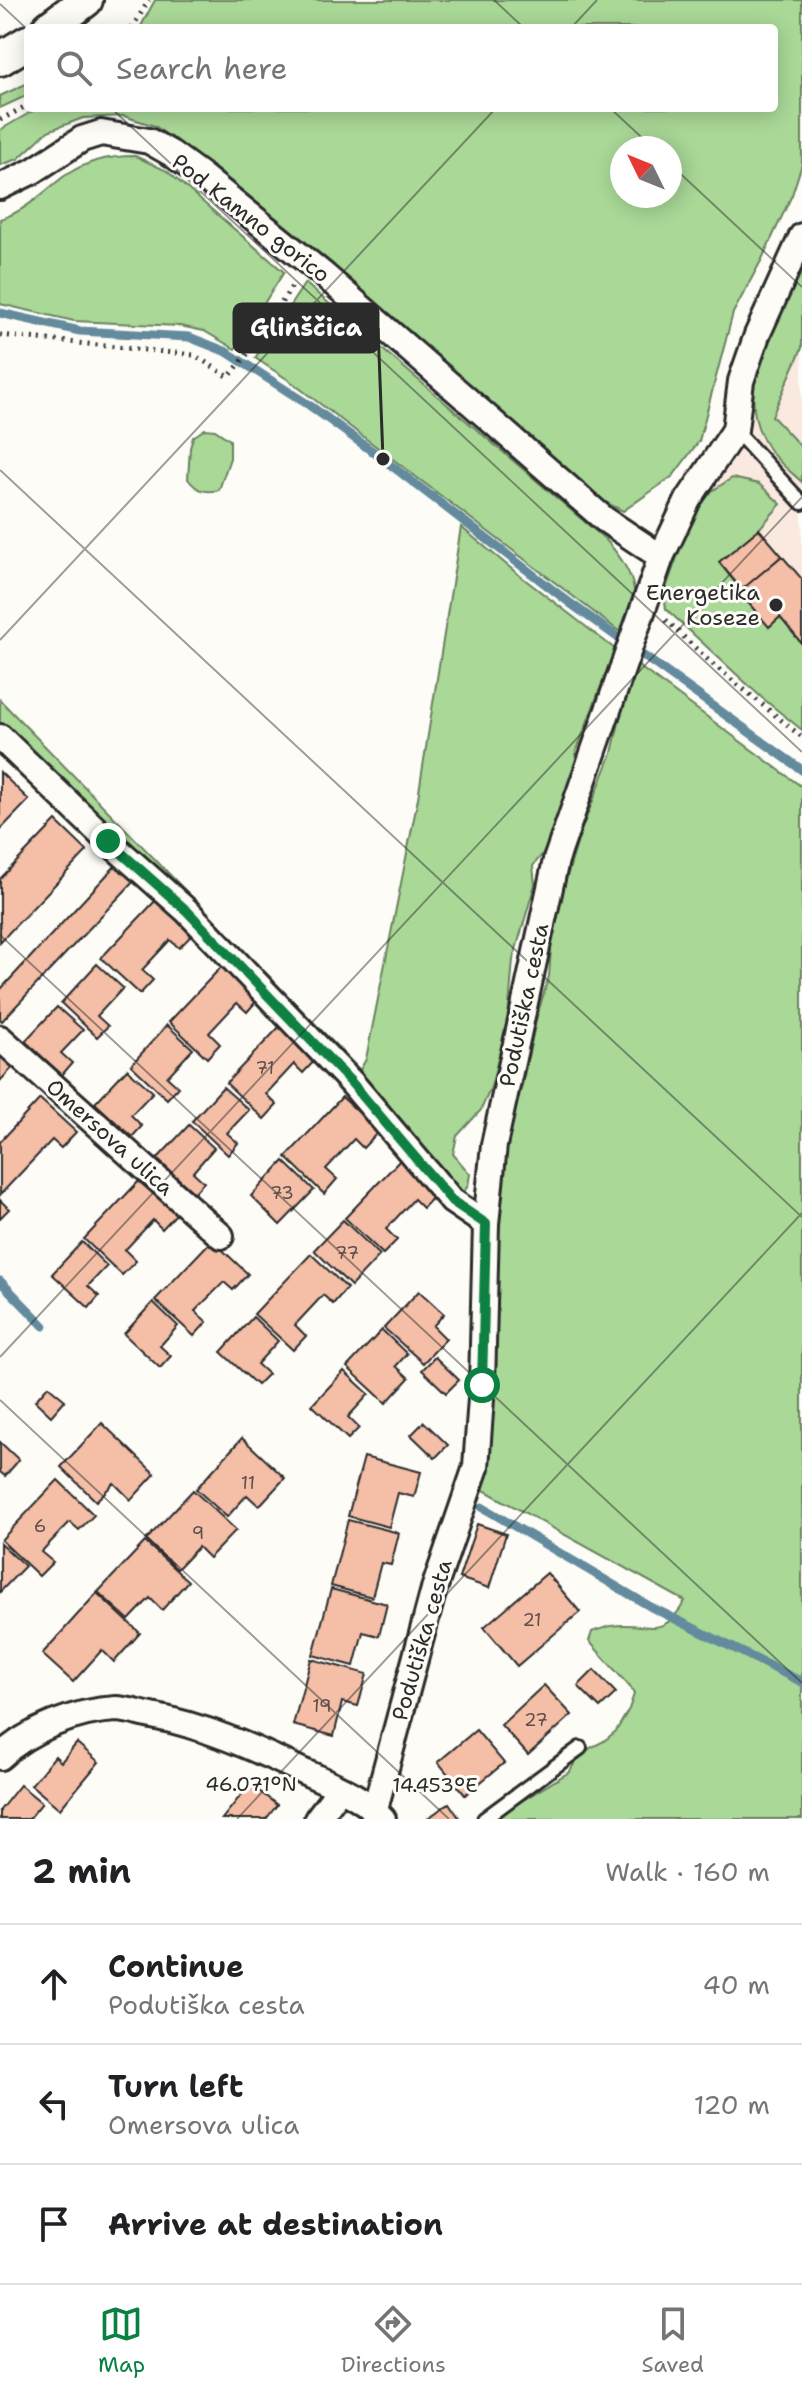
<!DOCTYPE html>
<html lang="en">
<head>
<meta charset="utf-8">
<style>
	body { margin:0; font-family:"Shantell Sans",sans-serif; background:#f6f6f6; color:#202124 }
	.compass { position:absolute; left:610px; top:136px; width:72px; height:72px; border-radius:50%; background:#fff; box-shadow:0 4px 20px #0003; rotate:313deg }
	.stop { position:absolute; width:24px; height:24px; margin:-18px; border:6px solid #0b8043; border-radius:50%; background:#fff }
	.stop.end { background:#0b8043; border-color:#fff; box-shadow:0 2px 8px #0008 }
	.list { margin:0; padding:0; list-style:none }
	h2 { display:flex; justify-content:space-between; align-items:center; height:104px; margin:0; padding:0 32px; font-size:34px }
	h2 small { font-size:26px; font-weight:400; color:#757577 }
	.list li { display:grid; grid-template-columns:52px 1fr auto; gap:24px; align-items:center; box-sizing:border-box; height:120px; padding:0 32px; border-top:2px solid #e0e0e0 }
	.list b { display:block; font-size:30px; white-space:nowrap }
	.list p { margin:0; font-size:26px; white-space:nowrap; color:#757577 }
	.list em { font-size:26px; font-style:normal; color:#757577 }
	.icon { flex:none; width:44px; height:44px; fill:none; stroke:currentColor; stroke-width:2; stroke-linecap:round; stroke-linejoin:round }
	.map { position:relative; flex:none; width:802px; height:1819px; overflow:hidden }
	.search { position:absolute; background:#fff; box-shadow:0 4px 20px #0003; left:24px; right:24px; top:24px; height:88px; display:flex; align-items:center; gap:20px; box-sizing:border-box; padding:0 28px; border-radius:8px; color:#757577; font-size:30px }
	.sheet { height:464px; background:#fff }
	nav { display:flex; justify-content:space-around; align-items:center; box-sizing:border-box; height:112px; border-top:2px solid #e0e0e0; background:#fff; font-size:22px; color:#757577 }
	nav a { display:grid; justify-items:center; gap:4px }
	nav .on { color:#0b8043 }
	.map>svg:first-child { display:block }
	.built { fill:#fae9df }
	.green { fill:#a9d897; stroke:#6a8261; stroke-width:2; fill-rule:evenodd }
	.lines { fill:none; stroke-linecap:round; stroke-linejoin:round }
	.stream { stroke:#638b9d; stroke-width:9 }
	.building { fill:#f4bea7; stroke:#2b2b2b; stroke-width:2 }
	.service-casing { stroke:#2b2b2b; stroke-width:18 }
	.minor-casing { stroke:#2b2b2b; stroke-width:30 }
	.tertiary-casing { stroke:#2b2b2b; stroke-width:38 }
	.path { stroke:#2b2b2b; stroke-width:5; stroke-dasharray:2 6; stroke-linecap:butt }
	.service { stroke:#fdfcf7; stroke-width:12 }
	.minor { stroke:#fdfcf7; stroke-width:24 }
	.tertiary { stroke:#fdfcf7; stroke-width:32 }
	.route { stroke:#0b8043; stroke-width:10 }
	.ticks { fill:none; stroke:#2b2b2b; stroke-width:2; stroke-opacity:0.45 }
	.poi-dot { fill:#2b2b2b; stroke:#fdfcf7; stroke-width:3 }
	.labels { text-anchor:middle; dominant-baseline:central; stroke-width:6; stroke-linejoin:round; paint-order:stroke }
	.number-label { font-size:18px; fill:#5d504a }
	.street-label { font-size:22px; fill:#2b2b2b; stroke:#fdfcf7 }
	.poi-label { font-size:22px; fill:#2b2b2b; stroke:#fdfcf7; text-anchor:end }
	.ticks-label { font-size:20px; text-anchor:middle; fill:#2b2b2b; stroke:#fdfcf7; stroke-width:6; stroke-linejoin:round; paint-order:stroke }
	.leader { fill:none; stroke:#2b2b2b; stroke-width:3 }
	.callout-dot { fill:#2b2b2b; stroke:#fdfcf7; stroke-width:3 }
	.callout { fill:#2b2b2b; stroke:#2b2b2b; stroke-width:3 }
	.callout-label { font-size:24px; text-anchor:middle; font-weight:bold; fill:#fff }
</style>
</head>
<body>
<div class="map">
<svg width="802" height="1819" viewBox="0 0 802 1819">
	<rect width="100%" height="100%" fill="#fdfcf7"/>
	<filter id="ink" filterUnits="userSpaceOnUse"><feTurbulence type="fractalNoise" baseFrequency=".0125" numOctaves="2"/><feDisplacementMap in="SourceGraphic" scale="16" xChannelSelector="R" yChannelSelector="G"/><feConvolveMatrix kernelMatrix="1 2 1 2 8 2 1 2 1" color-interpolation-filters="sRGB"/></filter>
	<g filter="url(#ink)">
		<polygon class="built" points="802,268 802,730 761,697 666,609 664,594 691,518 712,491 744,431 753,397 757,362"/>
		<g class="green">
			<path d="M155,0H802V164L792,195L762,259L733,313L699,441L673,476L623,511L595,497L348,282L230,183L155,126L124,116L83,118L48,131L18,159L0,165V130L38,108H774V28H140ZM622,148H670V196H622Z"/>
			<polygon points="28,83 28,95 0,108 0,96"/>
			<path d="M135,156L167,171L284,272L235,349L204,331L180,326L74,321L0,304V219C24,212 44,192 63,177C86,161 108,156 135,156Z"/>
			<path d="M802,268V348L772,416L802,448V482C792,473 779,463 771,452C727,392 776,324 802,268Z"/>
			<path d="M305,283L606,540C620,556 634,575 635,598C635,609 627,624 624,635L290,381L255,358Z"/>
			<path d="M205,429L215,430L230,440V458L219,490C205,493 197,491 188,479L190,448L193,437Z"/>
			<polygon points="732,478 759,484 781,504 759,529 719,563 770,626 780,617 802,644 802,730 761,697 666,609 664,594 691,518 712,491"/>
			<polygon points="461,527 519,575 615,649 576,752 576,778 551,843 533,866 535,884 513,960 508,1019 491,1087 481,1110 457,1136 453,1154 470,1174 468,1186 462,1194 0,724 0,700 360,1070 366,1059 418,798"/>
			<path d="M633,662L802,787V1819H492L569,1772L581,1753L604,1741L616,1731L629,1709L634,1694L630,1687L589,1641L592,1632C598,1630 605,1627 611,1626C648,1620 661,1643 685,1601L480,1488L502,1164L508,1134L522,1085L537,1016L549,976L553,922L581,831L612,753L623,705L624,677Z"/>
		</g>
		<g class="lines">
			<g class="stream">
				<polyline points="0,313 80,331 189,337 227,352 309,405 383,459 570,603 802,770"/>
				<polyline points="0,1281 44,1326"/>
				<polyline points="482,1507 651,1607 802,1682"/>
			</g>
		</g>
		<g class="building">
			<polygon points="759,529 782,556 742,590 719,562"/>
			<polygon points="782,556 802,579 802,644 780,617 769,627 739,592"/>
			<polygon points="0,772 29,800 0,830"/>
			<polygon points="56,821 87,851 0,942 0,879"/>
			<polygon points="118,863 136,879 2,1021 0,1019 0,990"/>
			<polygon points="158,898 194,933 179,948 170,940 142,970 153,980 140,994 101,958"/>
			<polygon points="226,962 261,996 247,1012 237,1003 209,1033 220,1044 207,1058 169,1022"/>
			<polygon points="97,964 123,988 97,1016 108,1026 97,1037 61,1003"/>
			<polygon points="57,1007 83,1030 61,1053 72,1063 62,1075 25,1041"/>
			<polygon points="283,1023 318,1057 303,1073 294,1064 266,1094 277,1105 264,1119 226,1083"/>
			<polygon points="167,1025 193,1049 167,1077 178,1087 167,1099 131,1065"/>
			<polygon points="0,1051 15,1065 0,1081"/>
			<polygon points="127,1069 153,1092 131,1115 142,1126 132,1137 95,1103"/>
			<polygon points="223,1087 249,1110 227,1133 238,1143 228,1155 192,1121"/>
			<polygon points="342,1097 379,1131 363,1148 354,1139 326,1169 337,1179 324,1194 286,1157"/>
			<polygon points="40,1099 76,1132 61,1148 52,1140 0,1195 0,1142"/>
			<polygon points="189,1125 214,1148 193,1172 204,1182 194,1193 157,1159"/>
			<polygon points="402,1158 438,1192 423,1208 414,1199 386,1229 397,1240 383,1254 345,1218"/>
			<polygon points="284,1161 314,1190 280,1225 251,1196"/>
			<polygon points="141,1179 177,1213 162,1229 153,1220 125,1250 136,1261 122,1275 84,1239"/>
			<polygon points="0,1200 9,1209 0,1218"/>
			<polygon points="343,1220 380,1255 351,1286 314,1250"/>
			<polygon points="212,1240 248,1274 233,1290 224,1282 195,1311 207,1322 194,1336 155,1300"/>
			<polygon points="82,1242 107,1266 88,1286 99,1296 89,1308 52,1274"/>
			<polygon points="311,1254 347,1288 333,1304 323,1295 295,1325 306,1336 293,1350 254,1314"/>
			<polygon points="419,1291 444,1314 433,1326 446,1339 423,1363 384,1328"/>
			<polygon points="153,1302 178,1326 160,1346 171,1356 160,1368 124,1334"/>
			<polygon points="253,1317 278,1341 257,1364 268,1374 257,1385 221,1352"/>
			<polygon points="382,1330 407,1354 396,1366 409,1378 386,1403 347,1367"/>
			<polygon points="435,1357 459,1380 446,1393 422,1370"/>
			<polygon points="344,1371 369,1394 348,1417 359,1428 348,1439 312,1405"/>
			<polygon points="48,1386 65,1400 51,1416 35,1401"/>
			<polygon points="424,1422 448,1445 435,1458 411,1435"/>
			<polygon points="102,1423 155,1474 131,1500 114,1483 96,1501 61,1467"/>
			<polygon points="242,1438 285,1478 259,1506 247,1495 227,1517 196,1489"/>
			<polygon points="0,1442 19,1460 5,1476 0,1472"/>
			<polygon points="364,1457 421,1472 414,1497 398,1493 389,1527 348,1516"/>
			<polygon points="58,1480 94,1515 79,1530 70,1522 41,1552 53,1562 39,1576 1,1540"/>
			<polygon points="193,1490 236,1530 209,1558 198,1547 177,1569 146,1540"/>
			<polygon points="348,1520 399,1533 391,1565 381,1563 372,1597 331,1586"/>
			<polygon points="477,1524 506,1534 489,1588 459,1578"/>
			<polygon points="145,1542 188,1581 162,1610 150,1598 129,1620 98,1592"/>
			<polygon points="0,1543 25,1566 0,1592"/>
			<polygon points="547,1573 580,1612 517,1666 484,1627"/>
			<polygon points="331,1589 387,1604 379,1636 363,1632 354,1666 313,1655"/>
			<polygon points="97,1593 140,1633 114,1662 102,1650 73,1682 42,1654"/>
			<polygon points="311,1659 367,1674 358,1706 342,1702 334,1736 293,1725"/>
			<polygon points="594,1670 616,1693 600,1708 578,1686"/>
			<polygon points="544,1685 572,1715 528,1755 501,1725"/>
			<polygon points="476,1730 504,1763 465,1795 438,1762"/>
			<polygon points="77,1743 99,1762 60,1809 31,1785 55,1756 61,1762"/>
			<polygon points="250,1784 277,1805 266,1819 222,1819"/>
			<polygon points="20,1785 42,1803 29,1819 0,1819 0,1810"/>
			<polygon points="449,1803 460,1819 427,1819"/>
		</g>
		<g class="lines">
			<defs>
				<g id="service">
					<polyline points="735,430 802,503"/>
					<polyline points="484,1819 580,1748"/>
				</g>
				<g id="minor">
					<polyline points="0,187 33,171 82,139 101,133 149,141 172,154 202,176 324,275 604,519 661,557"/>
					<polyline points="0,737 108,841 187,911 351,1082 452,1201 486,1224"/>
					<polyline points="0,1038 221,1236"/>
					<path d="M0,1757C28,1730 76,1711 116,1709C127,1709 141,1714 152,1716C205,1726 251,1747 300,1770C329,1783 362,1795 383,1819"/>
					<polyline points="375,1809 434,1589 476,1467 482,1385 486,1224 494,1145 556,860 661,557 688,500 735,430 741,381 757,335 802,236"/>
					<polyline points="317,1819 340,1789"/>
				</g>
				<g id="tertiary">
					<polyline points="49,28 86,0"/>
					<polyline points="0,59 28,42"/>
				</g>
			</defs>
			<use href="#service" class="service-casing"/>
			<use href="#minor" class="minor-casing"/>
			<use href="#tertiary" class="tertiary-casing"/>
			<g class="path">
				<polyline points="132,28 149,0"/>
				<polyline points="0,120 28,105"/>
				<polyline points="0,335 194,355 229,377 254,346 294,283"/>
				<polyline points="666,620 710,662 802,737"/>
			</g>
			<use href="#service" class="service"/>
			<use href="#minor" class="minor"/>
			<use href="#tertiary" class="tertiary"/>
		</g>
	</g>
	<g class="lines" filter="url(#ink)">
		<polyline class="route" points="108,841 187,911 351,1082 452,1201 486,1224 482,1385"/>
	</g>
	<path class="ticks" d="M494,0L524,28M0,4L28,30M571,28L597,0M111,108L802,752M610,108L653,148M670,164L802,287M0,470L802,1217M0,640L496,108M0,935L802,1683M0,1357L802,497M0,1400L449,1819M237,1819L802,1213"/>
	<circle class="poi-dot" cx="776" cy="605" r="8"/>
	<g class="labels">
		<g class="number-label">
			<text x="265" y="1068">71</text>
			<text x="282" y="1193">73</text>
			<text x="347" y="1253">77</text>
			<text x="248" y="1483">11</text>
			<text x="40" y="1526">6</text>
			<text x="198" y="1533">9</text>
			<text x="532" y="1620">21</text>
			<text x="322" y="1706">19</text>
			<text x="536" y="1720">27</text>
		</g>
		<g class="street-label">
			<text transform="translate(251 218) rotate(38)">Pod Kamno gorico</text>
			<text transform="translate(524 1005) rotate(-78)">Podutiška cesta</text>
			<text transform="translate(110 1137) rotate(42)">Omersova ulica</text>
			<text transform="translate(422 1640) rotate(-74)">Podutiška cesta</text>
		</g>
		<g class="poi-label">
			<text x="760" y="592">Energetika<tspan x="760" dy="25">Koseze</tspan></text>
		</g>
	</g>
	<g class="ticks-label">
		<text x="251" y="1791">46.071°N</text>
		<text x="435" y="1792">14.453°E</text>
	</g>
	<path class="leader" d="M383 459L378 328"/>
	<circle class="callout-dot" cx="383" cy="459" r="8"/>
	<rect class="callout" x="234" y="304" width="144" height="48" rx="8"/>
	<g class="callout-label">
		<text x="306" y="336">Glinščica</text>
	</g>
</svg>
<svg class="compass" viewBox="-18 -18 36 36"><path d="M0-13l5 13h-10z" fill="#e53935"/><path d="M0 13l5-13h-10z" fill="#757577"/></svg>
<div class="stop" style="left:482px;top:1385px"></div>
<div class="stop end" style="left:108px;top:841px"></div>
<div class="search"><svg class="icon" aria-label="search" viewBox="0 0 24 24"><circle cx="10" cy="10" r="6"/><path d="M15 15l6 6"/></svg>Search here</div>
</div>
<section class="sheet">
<h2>2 min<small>Walk · 160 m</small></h2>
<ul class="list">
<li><svg class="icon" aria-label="ahead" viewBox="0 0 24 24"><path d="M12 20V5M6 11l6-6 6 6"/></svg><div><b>Continue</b><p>Podutiška cesta</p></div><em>40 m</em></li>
<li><svg class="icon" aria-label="left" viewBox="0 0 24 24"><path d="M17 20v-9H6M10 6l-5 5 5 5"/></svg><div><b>Turn left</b><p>Omersova ulica</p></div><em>120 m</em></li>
<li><svg class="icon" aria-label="arrive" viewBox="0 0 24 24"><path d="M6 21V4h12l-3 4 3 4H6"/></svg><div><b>Arrive at destination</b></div></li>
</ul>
</section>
<nav>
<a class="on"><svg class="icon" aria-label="map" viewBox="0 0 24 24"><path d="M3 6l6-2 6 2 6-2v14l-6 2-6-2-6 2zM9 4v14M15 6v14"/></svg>Map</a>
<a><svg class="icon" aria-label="directions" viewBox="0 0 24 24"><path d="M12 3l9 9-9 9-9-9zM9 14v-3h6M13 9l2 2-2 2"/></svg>Directions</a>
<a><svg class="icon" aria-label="saved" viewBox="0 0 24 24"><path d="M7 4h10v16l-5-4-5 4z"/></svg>Saved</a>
</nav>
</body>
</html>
